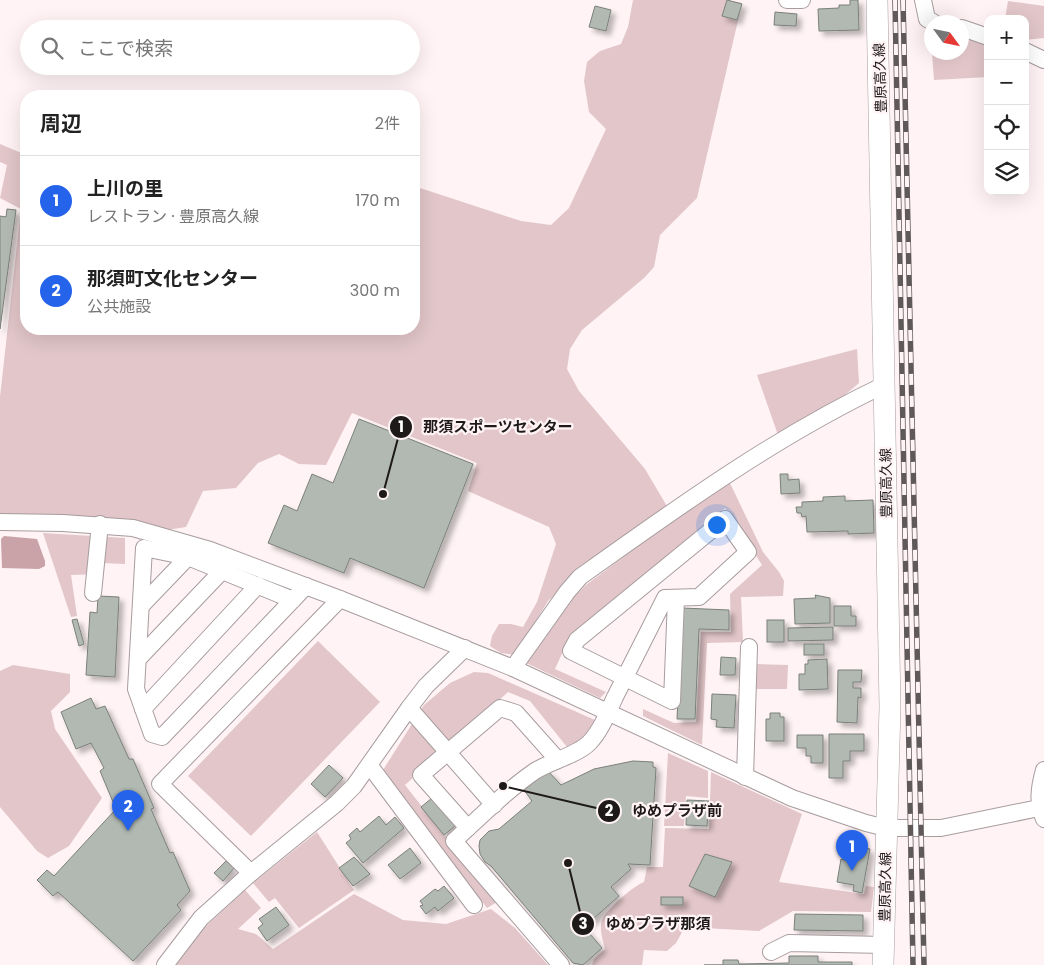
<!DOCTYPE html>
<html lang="ja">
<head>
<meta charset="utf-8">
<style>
	body { margin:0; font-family:Poppins,"Noto Sans JP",sans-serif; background:#f2f2f2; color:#222 }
	.controls { position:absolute; right:15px; top:15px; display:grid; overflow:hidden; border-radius:10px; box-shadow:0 5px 20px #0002 }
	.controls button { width:45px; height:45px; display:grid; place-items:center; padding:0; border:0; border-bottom:1px solid #e0e0e0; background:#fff; color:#222; font:25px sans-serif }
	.compass { position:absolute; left:924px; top:15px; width:45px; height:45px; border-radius:50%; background:#fff; box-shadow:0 5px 20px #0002; rotate:123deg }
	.you { position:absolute; left:716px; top:524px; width:18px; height:18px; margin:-12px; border:4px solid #fff; border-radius:50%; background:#1a73e8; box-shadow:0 0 0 8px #1a73e833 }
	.badge { display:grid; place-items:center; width:32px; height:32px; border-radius:50%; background:#2563eb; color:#fff; font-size:16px; font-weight:700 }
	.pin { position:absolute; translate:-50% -41px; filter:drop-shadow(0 1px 2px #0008) }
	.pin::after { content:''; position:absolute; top:26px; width:18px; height:15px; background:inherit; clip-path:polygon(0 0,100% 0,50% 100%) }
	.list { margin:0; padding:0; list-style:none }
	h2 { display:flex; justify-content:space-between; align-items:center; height:65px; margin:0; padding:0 20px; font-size:21px }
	h2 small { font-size:16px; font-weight:400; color:#767676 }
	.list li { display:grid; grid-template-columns:32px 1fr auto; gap:15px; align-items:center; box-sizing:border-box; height:90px; padding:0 20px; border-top:1px solid #e0e0e0 }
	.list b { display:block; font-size:19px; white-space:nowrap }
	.list p { margin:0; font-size:16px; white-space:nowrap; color:#767676 }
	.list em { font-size:16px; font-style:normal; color:#767676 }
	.icon { flex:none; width:28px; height:28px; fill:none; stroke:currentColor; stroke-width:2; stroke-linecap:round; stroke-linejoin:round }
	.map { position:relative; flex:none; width:1044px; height:965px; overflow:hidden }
	.search { position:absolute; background:#fff; box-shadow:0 5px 20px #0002; left:20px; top:20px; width:400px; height:55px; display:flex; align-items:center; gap:12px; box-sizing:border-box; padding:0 18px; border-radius:28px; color:#767676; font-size:19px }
	.panel { position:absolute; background:#fff; box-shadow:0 5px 20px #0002; left:20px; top:90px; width:400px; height:245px; border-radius:20px }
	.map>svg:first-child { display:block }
	.green { fill:#e2c6c9 }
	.water { fill:#c9a3a8 }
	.building { fill:#b2b9b2; stroke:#7a807a; filter:url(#shadow) }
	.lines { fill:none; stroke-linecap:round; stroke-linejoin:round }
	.minor-casing { stroke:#a79c9e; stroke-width:18 }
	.major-casing { stroke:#a79c9e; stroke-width:22 }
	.minor { stroke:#fff; stroke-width:16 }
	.major { stroke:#fff; stroke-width:21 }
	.rail-casing { stroke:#5f595a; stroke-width:5.5 }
	.rail { stroke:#fff3f5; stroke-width:4; stroke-dasharray:11; stroke-linecap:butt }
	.labels { text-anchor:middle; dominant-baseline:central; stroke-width:4.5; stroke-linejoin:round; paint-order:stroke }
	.street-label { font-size:14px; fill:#1e1a1a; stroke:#fff3f5 }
	.leader { fill:none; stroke:#1e1a1a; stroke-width:2 }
	.callout-dot { fill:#1e1a1a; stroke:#fff3f5; stroke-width:2 }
	.mark-label { font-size:15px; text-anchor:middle; font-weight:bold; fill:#fff }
	.callout-label { font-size:15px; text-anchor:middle; font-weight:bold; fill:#1e1a1a; stroke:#fff3f5; stroke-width:4.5; stroke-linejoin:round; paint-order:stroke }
</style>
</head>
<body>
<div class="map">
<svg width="1044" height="965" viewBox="0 0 1044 965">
	<defs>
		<filter id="shadow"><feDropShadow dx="4.5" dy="4.5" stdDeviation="2.5" flood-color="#0004"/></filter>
	</defs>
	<rect width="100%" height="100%" fill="#fff3f5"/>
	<g class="green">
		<polygon points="633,0 727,0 742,3 697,198 660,235 654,267 644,278 582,330 570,349 567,369 579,391 645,469 668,508 599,554 548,601 515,655 501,653 490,646 492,636 499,624 511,624 523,627 537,602 556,544 549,527 468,491 477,463 352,413 326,465 299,464 279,454 258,463 236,488 203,491 186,527 167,530 0,515 0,397 21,209 0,198 7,165 0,162 0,144 26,155 26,329 414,329 414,186 521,221 551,225 569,208 606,129 589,112 584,81 587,62 600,51 621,44 628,27"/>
		<polygon points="1008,1 1044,6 1044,38 1025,40 1025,19 1005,19"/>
		<polygon points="988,29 988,77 934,80 932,53 962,52 962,32"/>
		<polygon points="857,349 859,383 832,406 778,435 757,375"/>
		<polygon points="728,479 763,552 779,572 784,581 783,596 741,597 743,642 707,643 702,745 643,716 643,709 674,723 696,722 701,632 731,632 730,594 762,565 725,508 569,638 555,669 606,692 600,698 524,662 564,607 586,585"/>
		<polygon points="43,533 125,538 125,564 103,563 101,574 71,575 77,616 71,617"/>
		<polygon points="318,641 380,702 251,836 188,776"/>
		<polygon points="755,664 788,665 787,689 755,689"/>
		<polygon points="13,665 70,674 70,692 51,711 55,729 102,798 69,846 48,858 37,851 0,807 0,671"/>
		<polygon points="474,672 488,673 595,720 583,740 567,747 530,701 508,692 405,785 497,902 487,908 383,770 424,705 450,683"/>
		<polygon points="668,753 708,771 708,798 686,796 684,826 664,826"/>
		<path d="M711,772L802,814L779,882L864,894L866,886L874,887L871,912L793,911L759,931L685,927L676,943L667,951L644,950L642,965H592L594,959L605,949C603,940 598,927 603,918C609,908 633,886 644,882L647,867H663L665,828L709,829Z"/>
		<polygon points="317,832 354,890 299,928 275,898 269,902 253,883"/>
		<polygon points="245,890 261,908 238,929 256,934 273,949 354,894 403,920 446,924 491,909 515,928 548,965 174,965 204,928"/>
	</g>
	<polygon class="water" points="4,536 37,539 45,561 45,566 39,569 2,568 1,539"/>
	<g class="building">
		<polygon points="727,0 742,4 737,20 722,16"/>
		<polygon points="850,0 858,0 859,30 819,31 818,9 839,8 839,5 850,5"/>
		<polygon points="595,6 611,10 606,31 589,27"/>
		<polygon points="775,12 797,14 796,26 774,25"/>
		<polygon points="7,209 16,210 0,329 0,216 6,217"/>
		<polygon points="359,419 473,464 424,588 350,558 344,573 268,543 284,505 297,511 312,474 333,483"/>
		<polygon points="780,474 788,474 788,480 799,479 800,493 781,494"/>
		<polygon points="845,496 845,501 873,500 874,533 848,534 848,531 807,532 806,516 802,517 801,513 797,513 796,507 802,507 802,502 823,501 823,497"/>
		<polygon points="815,595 830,598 830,623 795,624 794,599 816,598"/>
		<polygon points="98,596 119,597 115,677 86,675 90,612 97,613"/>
		<polygon points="834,606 851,606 851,616 856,616 856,626 834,626"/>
		<polygon points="682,608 729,610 729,630 699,629 695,719 677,719"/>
		<polygon points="77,619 84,644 79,646 72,620"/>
		<rect x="767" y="620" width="17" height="22"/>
		<polygon points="833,627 833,640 788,641 788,628"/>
		<rect x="804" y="644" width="20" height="11"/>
		<polygon points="721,657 736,658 735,675 720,675"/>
		<polygon points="827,659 828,689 799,690 799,674 805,674 805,664 808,664 808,660"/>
		<polygon points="838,670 862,670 861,682 853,682 853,688 861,688 861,698 858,697 857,723 837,722"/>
		<polygon points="712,694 736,695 734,728 716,727 717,720 711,719"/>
		<polygon points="91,698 96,709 105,706 129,759 133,759 154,808 151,809 170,853 173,852 190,891 177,905 181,910 133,961 58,892 53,896 37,880 47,870 54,876 116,809 100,771 104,768 91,743 76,749 61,712"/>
		<polygon points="770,713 780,713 780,717 784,717 784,741 766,741 766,719 770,719"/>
		<polygon points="829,734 864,734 864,751 850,751 850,761 843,761 843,778 829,778"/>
		<polygon points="797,735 823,735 823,763 811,763 811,756 806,756 806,748 797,748"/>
		<polygon points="633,761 653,762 653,767 656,768 650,865 628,864 631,869 611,887 619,896 584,927 602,948 583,965 573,963 491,866 485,862 480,854 479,846 480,840 489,831 499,829 532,801 524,790 548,771 561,785 594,769"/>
		<polygon points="329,765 343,778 325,797 311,784"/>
		<polygon points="432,798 455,826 444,835 421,807"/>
		<polygon points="687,800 709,801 707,826 686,825"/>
		<polygon points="379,816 386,825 395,817 404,828 363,863 346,843 351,839 349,835 357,828 360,832"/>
		<polygon points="848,845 870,849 862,893 853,891 854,885 837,882 841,859 845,860"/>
		<polygon points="410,848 421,863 400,879 388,865"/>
		<polygon points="705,854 732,862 715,897 689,886"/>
		<polygon points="354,857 370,874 353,886 339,868"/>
		<polygon points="226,861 234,868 223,881 214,873"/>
		<polygon points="444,886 454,898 438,911 435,907 426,914 420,906 423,905 420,901 435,889 438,891"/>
		<rect x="661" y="897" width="22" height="8"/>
		<polygon points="276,907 289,925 267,941 258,928 263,924 259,919"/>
		<polygon points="795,914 863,915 863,931 794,930"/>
		<polygon points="789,956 818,956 818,962 852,962 852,965 704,965 723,965 723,960 738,960 739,964 789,963"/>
	</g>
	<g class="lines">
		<defs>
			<g id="minor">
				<polyline points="787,0 802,0"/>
				<polyline points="923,0 927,19 933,22"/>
				<polyline points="962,28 988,37"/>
				<polyline points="1025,51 1044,60"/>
				<polyline points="0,522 63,523 133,528 210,550 340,599 513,668 792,798 866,823 886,828 941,828 1039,808"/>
				<polyline points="93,593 100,524"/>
				<polyline points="293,600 188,557 144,548 136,689 152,734 162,737 306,586"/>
				<polyline points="141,606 188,557"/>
				<polyline points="138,659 222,571"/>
				<path d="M513,668L567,592L580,577C678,507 775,437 884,385"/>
				<polyline points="409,708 494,805"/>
				<polyline points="143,709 258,585"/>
				<polyline points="370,766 474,905"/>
				<path d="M1044,770C1039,788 1037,803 1044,819"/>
				<polyline points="745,777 749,647"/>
				<polyline points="468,828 421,775 500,708 516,713 557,759"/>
				<polyline points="251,873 160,784 340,599"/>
				<polyline points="771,952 789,943 884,945"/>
				<polyline points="165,965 201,918 251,873 337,803 354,786 409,708 426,686 465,648"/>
				<path d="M561,965L454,841C480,817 506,791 535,771C551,761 577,755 589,743C601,731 608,712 615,697C632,664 648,631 665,598L699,597L748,552L725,519L577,640L571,651L672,701L676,598"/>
			</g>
			<polyline id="major" points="877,0 890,707 883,965"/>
		</defs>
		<use href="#minor" class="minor-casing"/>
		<use href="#major" class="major-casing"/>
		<use href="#minor" class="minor"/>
		<use href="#major" class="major"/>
		<defs>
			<g id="rail">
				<polyline points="895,0 913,965"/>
				<polyline points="903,0 924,965"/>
			</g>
		</defs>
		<use href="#rail" class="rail-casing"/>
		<use href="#rail" class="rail"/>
	</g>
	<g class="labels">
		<g class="street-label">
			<text transform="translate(880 78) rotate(-92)">豊原高久線</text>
			<text transform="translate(886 483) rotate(-91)">豊原高久線</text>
			<text transform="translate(885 887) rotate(-89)">豊原高久線</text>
		</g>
	</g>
	<path class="leader" d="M383 494L401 427M503 786L609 811M568 863L583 924"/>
	<g class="callout-dot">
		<circle cx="383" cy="494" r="5"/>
		<circle cx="503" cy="786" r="5"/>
		<circle cx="568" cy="863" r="5"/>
		<circle cx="401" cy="427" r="12"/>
		<circle cx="609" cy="811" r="12"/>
		<circle cx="583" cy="924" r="12"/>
	</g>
	<g class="mark-label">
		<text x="401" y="432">1</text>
		<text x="609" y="816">2</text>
		<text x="583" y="929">3</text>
	</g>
	<g class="callout-label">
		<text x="498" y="432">那須スポーツセンター</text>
		<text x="677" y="816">ゆめプラザ前</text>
		<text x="658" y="929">ゆめプラザ那須</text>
	</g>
</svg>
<div class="controls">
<button>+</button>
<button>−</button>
<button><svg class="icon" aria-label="locate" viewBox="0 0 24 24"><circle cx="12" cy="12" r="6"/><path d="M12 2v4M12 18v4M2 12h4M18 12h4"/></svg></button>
<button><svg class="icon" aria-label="layers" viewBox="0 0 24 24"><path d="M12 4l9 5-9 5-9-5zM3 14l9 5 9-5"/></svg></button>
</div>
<svg class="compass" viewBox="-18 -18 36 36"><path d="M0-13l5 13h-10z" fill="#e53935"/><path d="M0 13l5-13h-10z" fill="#767676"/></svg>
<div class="you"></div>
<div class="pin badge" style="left:852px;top:871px">1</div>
<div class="pin badge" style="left:128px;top:831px">2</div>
<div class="search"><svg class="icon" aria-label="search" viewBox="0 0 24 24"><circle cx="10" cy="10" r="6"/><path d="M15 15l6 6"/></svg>ここで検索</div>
<section class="panel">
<h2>周辺<small>2件</small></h2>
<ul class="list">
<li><span class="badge">1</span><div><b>上川の里</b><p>レストラン · 豊原高久線</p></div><em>170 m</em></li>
<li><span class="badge">2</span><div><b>那須町文化センター</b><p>公共施設</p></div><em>300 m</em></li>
</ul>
</section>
</div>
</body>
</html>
